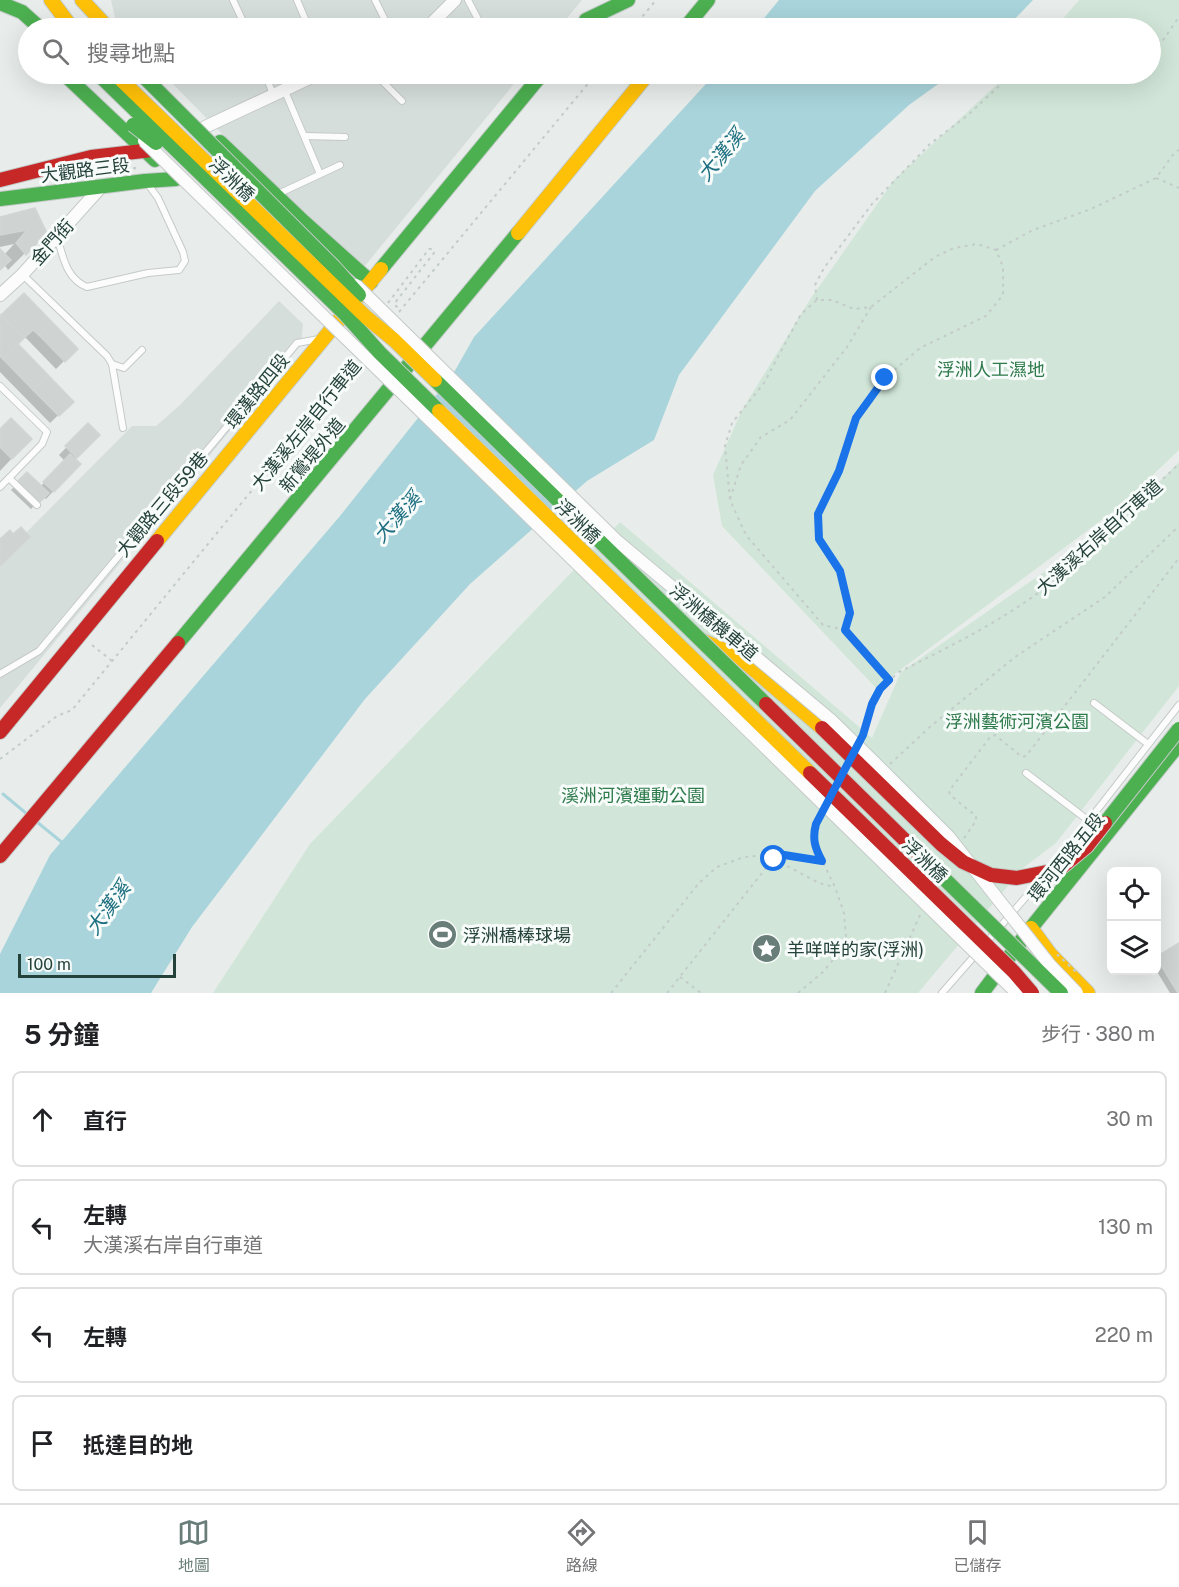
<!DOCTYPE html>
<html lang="zh-TW">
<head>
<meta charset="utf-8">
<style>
	body { margin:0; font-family:"Public Sans","Noto Sans TC",sans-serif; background:#f2f2f2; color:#202124 }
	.controls { position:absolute; right:18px; bottom:18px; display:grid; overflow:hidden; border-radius:9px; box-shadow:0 6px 24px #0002 }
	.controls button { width:54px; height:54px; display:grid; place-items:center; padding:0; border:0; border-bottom:2px solid #e0e0e0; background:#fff; color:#202124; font:30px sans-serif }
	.scale { position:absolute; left:18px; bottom:15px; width:158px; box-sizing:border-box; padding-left:6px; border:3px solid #24423a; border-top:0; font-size:16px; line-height:21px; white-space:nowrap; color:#24423a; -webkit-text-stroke:4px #f7fbf9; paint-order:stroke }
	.stop { position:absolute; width:18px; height:18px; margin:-14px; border:4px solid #1a73e8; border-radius:50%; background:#fff }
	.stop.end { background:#1a73e8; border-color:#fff; box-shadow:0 2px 6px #0008 }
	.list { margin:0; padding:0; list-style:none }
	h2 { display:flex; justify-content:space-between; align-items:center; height:78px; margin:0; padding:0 24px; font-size:26px }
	h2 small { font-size:20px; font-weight:400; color:#757577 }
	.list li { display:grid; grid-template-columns:39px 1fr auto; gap:18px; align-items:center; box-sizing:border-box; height:96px; margin:0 12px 12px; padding:0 12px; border:2px solid #e0e0e0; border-radius:9px }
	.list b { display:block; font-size:22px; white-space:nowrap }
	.list p { margin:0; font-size:20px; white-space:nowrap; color:#757577 }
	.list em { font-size:20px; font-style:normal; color:#757577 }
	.icon { flex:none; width:33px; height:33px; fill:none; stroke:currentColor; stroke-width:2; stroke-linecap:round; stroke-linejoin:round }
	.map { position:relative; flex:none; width:1179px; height:993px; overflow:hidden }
	.search { position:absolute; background:#fff; box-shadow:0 6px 24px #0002; left:18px; right:18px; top:18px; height:66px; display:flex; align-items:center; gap:15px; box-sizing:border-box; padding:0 21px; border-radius:33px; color:#757577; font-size:22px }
	.sheet { height:510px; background:#fff }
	nav { display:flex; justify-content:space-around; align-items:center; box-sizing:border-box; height:84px; border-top:2px solid #e0e0e0; background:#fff; font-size:16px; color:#757577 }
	nav a { display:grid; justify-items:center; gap:3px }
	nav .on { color:#697e78 }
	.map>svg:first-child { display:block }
	.built { fill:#d6dedb }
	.green { fill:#d1e6d8 }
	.water { fill:#a9d4db }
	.shadow { fill:#0003 }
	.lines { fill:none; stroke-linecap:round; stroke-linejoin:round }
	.stream { stroke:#a9d4db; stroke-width:3 }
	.building { fill:#cfd4d2; stroke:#d1d6d4; stroke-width:1.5 }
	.lane-casing { stroke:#c5cac8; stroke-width:8 }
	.street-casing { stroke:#c5cac8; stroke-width:14 }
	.fast-casing { stroke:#c3cbc8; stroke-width:16 }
	.slow-casing { stroke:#c3cbc8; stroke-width:16 }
	.jam-casing { stroke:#c3cbc8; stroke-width:16 }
	.path { stroke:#c3ccca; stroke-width:2; stroke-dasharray:3 4.5; stroke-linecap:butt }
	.lane { stroke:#fcfcfc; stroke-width:6 }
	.street { stroke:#fcfcfc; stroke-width:12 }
	.fast { stroke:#4caf50; stroke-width:14 }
	.slow { stroke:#ffc107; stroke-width:14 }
	.jam { stroke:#c62828; stroke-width:14 }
	.street-bridge-casing { stroke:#c5cac8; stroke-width:14; stroke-linecap:butt }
	.fast-bridge-casing { stroke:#c3cbc8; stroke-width:16; stroke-linecap:butt }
	.slow-bridge-casing { stroke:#c3cbc8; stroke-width:16; stroke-linecap:butt }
	.jam-bridge-casing { stroke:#c3cbc8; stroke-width:16; stroke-linecap:butt }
	.path-bridge { stroke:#c3ccca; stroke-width:2; stroke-dasharray:3 4.5; stroke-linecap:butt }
	.street-bridge { stroke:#fcfcfc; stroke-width:12 }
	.fast-bridge { stroke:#4caf50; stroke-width:14 }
	.slow-bridge { stroke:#ffc107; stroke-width:14 }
	.jam-bridge { stroke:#c62828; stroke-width:14 }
	.route { stroke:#1a73e8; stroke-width:8 }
	.labels { text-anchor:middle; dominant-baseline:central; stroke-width:6; stroke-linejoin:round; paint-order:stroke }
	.street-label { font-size:18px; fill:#24423a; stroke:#f7fbf9 }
	.park-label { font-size:18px; fill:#2d7a4b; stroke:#f7fbf9 }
	.poi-label { font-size:18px; fill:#24423a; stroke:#f7fbf9; text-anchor:start }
	.water-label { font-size:20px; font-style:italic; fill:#1c6f80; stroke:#f7fbf9 }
</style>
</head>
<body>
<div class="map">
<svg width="1179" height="993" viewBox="0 0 1179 993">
	<rect width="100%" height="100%" fill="#e8edeb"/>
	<g class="built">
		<polygon points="111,0 582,0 559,28 119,28 117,26"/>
		<polygon points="163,74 522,74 364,267 237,149"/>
		<polygon points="279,301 303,324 301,345 0,708 0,559 132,426 156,426 180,405"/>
	</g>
	<g class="green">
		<polygon points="1079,0 1179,0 1179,450 1119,507 876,688 722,526 713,475 742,410 809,301 894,180 1008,74 1150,74 1150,28 1055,28"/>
		<polygon points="1179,462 1179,686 1056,843 1023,868 918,993 213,993 310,844 620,522 872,738 901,672 1128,513"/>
	</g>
	<g class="water">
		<polygon points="779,0 1033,0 1006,28 756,28"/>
		<polygon points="715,74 952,74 909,105 815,191 679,375 654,440 587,481 470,584 365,699 192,927 151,993 0,993 0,954 50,855 340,516 453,374 474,337"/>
	</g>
	<g class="shadow">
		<polygon points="0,218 46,232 8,270 4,264 0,268 0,251 4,255 14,244 0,247"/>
		<polygon points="24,295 76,349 56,369 24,336 16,344 72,402 50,423 0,372 0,318"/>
		<polygon points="88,425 98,435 74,460 79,464 46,499 43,497 31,509 11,490 27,474 40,487 65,461 59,455"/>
		<polygon points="0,431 30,439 0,471"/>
		<polygon points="1179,945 1179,993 1170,993 1156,970 1156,959"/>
	</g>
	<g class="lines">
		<g class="stream">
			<polyline points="3,794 27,814"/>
			<polyline points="37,822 64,844"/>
		</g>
	</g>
	<g class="building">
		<polygon points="35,208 47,233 26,255 16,243 27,230 0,235 0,217"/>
		<polygon points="0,249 11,260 0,270"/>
		<polygon points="24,293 52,322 39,335 33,330 24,338 1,315"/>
		<polygon points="1,315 24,338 3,359 0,356"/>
		<polygon points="52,322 78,349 65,362 39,335"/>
		<polygon points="18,344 48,375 33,390 3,359"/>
		<polygon points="48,375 74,402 59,416 33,390"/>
		<polygon points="11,418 32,439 12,459 0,447 0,429"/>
		<polygon points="88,423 100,435 77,458 65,446"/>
		<polygon points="70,454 81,464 54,492 43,482"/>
		<polygon points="27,472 49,493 40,502 18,481"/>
		<polygon points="21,527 30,537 0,566 0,539 10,530 13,534"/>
		<polygon points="1179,943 1179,993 1178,993 1156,957"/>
	</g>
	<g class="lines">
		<defs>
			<g id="lane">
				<polyline points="233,0 246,28"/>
				<polyline points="297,0 309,28"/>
				<polyline points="375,0 389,28"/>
				<polyline points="468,0 480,23 503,28"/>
				<polyline points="265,74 273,94"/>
				<polyline points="377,74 382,81 402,101"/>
				<polyline points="284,89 320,174"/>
				<polyline points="305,136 345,137"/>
				<polyline points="278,194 340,165"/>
				<path d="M57,237C63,256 66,279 87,287L148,273L179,270L185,261L183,252L158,198L147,183"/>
				<polyline points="23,275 107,356 112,364 123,428"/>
				<polyline points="112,364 124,368 142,350"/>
				<polyline points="0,386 47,432 42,444 9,478"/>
				<polyline points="0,487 9,478 37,505"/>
				<polyline points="0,674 39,651 297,343 319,339"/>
				<polyline points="1094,703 1148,744"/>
				<polyline points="1026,773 1089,821"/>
				<polyline points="1055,864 1179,705"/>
				<polyline points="986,943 1044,876"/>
				<polyline points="942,993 977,953"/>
			</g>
			<g id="street">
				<polyline points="427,28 455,0"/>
				<polyline points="205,127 318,74"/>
				<polyline points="0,295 22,275 101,187"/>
			</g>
			<g id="fast">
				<polyline points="0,3 22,12 40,28"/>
				<polyline points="586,20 628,0"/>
				<polyline points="685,28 708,0"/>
				<polyline points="64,74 155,160"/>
				<polyline points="220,142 304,222 371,282"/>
				<polyline points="0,199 145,181 176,179"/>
				<polyline points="381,269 542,74"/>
				<polyline points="178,643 518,233"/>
				<polyline points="982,993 1031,928 1179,744"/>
			</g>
			<g id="slow">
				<polyline points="51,0 72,28"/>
				<polyline points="82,0 108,28"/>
				<polyline points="518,233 648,74"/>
				<polyline points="157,541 381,269"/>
				<polyline points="701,640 739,657 822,728"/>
				<polyline points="1031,928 1050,954 1088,993"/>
			</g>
			<g id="jam">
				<polyline points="0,180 91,157 152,150"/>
				<polyline points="0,732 157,541"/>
				<polyline points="0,856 178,643"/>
			</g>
		</defs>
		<use href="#lane" class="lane-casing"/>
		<use href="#street" class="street-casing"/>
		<use href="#fast" class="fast-casing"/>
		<use href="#slow" class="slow-casing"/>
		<use href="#jam" class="jam-casing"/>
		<g class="path">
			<polyline points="633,28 656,0"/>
			<polyline points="1150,59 1179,17"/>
			<polyline points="96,173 135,168 137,169"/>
			<polyline points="1156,178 1179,188"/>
			<polyline points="996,250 1033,230 1091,209 1156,178 1175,152 1179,150"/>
			<polyline points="817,300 815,285 824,268 872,204 930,144 968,115 1012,74"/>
			<polyline points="388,303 429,249 433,249 434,253 394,304 399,309"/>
			<polyline points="399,312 596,74"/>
			<polyline points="730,499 741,465 761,437 790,420 847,347 871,307"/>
			<polyline points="845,630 823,625 746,535 730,500 725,446 732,423 764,383 801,314 817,300 832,300 854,309 871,307 935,257 954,248 977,244 996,250 1003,267 1003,295 986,316 920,348 885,378 856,418 839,471 818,514 819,539 840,571 850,613 845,630 889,680"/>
			<polyline points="92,645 112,661"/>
			<path d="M862,736C873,705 872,694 899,672C951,646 1004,620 1050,584L1179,464"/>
			<polyline points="0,759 57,716 72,710 357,362"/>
			<polyline points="890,764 931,726 1015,657 1105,597 1179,526"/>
			<polyline points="964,838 976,821 976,816 950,795 949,791 991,736 995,735 1022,757 1026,756 1179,558"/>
			<polyline points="774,859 819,883 834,887"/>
			<polyline points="680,977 701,993"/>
			<polyline points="611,993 699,883 717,867 744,857 778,854 822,861"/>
			<polyline points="667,993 777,854"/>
			<polyline points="798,993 823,972 837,955 846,937 844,913 835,887 815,846 813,835 819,815"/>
			<polyline points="885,993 920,915"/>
		</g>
		<use href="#lane" class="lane"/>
		<use href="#street" class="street"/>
		<use href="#fast" class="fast"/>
		<use href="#slow" class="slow"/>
		<use href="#jam" class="jam"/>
		<defs>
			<g id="street-bridge">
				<polyline points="144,141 1017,993"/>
				<polyline points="356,285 616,540 831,720 871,759 949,837 1050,965 1077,993"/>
			</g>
			<g id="fast-bridge">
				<polyline points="98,74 345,314 380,353 439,411"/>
				<polyline points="141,74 334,267 359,295"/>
				<polyline points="133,125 156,143"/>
				<polyline points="435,380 766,704"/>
				<polyline points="1105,823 1179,729"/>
				<polyline points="920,855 1061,993"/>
			</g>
			<g id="slow-bridge">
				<polyline points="115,74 366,317 394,340 435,380"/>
				<polyline points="439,411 810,773"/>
			</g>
			<g id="jam-bridge">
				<polyline points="766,704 920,855"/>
				<polyline points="822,728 941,844 963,862 991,875 1017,878 1052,871 1063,866 1087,846 1105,823"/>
				<polyline points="810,773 1014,972 1032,993"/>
			</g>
		</defs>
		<use href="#street-bridge" class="street-bridge-casing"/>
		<use href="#fast-bridge" class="fast-bridge-casing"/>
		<use href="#slow-bridge" class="slow-bridge-casing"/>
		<use href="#jam-bridge" class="jam-bridge-casing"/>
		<polyline class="path-bridge" points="1057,956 1058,955 1077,973"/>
		<use href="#street-bridge" class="street-bridge"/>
		<use href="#fast-bridge" class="fast-bridge"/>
		<use href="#slow-bridge" class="slow-bridge"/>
		<use href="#jam-bridge" class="jam-bridge"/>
	</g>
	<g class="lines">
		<path class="route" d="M774,859L778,854L822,861C815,848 812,839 816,824L863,735L872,704L880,689L889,680L845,630L850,613L840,571L819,539L818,514L839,471L856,418L885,378"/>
	</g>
	<defs>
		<symbol id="stadium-disc" viewBox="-11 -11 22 22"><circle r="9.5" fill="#697e78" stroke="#f7fbf9"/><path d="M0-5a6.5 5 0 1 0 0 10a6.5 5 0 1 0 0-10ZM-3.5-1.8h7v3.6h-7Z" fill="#fff"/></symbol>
		<symbol id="sight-disc" viewBox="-11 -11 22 22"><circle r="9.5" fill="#697e78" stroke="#f7fbf9"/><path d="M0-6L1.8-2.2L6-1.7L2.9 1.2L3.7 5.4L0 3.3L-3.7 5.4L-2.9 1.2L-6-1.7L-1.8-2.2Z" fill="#fff"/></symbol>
	</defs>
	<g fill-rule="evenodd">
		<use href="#stadium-disc" x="426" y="918" width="33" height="33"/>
		<use href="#sight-disc" x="750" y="932" width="33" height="33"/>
	</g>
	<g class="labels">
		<g class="street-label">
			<text transform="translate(85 170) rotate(-7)">大觀路三段</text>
			<text transform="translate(232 179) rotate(44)">浮洲橋</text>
			<text transform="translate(52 242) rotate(-48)">金門街</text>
			<text transform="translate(257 391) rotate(-51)">環漢路四段</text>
			<text transform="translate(306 425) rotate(-51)">大漢溪左岸自行車道</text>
			<text transform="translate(312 455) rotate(-50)">新鶯堤外道</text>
			<text transform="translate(162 504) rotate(-50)">大觀路三段59巷</text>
			<text transform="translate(578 521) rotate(44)">浮洲橋</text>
			<text transform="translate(1099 537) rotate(-42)">大漢溪右岸自行車道</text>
			<text transform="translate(714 622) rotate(40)">浮洲橋機車道</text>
			<text transform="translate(1066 857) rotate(-51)">環河西路五段</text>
			<text transform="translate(925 860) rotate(44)">浮洲橋</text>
		</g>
		<g class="park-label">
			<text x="991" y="369">浮洲人工濕地</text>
			<text x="1017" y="721">浮洲藝術河濱公園</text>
			<text x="633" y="795">溪洲河濱運動公園</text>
		</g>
		<g class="poi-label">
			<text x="463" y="935">浮洲橋棒球場</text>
			<text x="787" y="949">羊咩咩的家(浮洲)</text>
		</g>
		<g class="water-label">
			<text transform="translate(721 155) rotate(-50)">大漢溪</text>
			<text transform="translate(397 517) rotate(-48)">大漢溪</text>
			<text transform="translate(108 908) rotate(-54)">大漢溪</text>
		</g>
	</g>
</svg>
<div class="controls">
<button><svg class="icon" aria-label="locate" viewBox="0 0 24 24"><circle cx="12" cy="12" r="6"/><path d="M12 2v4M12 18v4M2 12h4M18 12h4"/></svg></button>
<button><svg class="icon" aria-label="layers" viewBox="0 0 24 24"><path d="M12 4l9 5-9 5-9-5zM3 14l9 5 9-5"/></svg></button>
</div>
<div class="scale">100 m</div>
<div class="stop" style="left:774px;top:859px"></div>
<div class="stop end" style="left:885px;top:378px"></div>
<div class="search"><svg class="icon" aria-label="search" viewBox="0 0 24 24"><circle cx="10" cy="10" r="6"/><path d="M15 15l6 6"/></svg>搜尋地點</div>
</div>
<section class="sheet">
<h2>5 分鐘<small>步行 · 380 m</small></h2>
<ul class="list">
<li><svg class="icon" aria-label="ahead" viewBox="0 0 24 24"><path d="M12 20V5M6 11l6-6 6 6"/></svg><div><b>直行</b></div><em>30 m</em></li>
<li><svg class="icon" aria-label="left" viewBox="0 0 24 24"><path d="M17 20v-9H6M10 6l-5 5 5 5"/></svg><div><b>左轉</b><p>大漢溪右岸自行車道</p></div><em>130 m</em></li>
<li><svg class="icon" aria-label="left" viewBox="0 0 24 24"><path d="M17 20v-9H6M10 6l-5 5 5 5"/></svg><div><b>左轉</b></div><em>220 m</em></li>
<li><svg class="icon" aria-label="arrive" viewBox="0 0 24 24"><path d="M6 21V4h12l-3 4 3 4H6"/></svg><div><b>抵達目的地</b></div></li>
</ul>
</section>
<nav>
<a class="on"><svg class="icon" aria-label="map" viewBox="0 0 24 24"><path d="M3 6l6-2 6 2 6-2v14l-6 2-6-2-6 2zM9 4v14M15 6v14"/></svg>地圖</a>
<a><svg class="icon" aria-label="directions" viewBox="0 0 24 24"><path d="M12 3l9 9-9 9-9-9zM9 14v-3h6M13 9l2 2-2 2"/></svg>路線</a>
<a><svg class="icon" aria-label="saved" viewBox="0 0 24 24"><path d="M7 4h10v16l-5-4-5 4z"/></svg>已儲存</a>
</nav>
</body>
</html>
